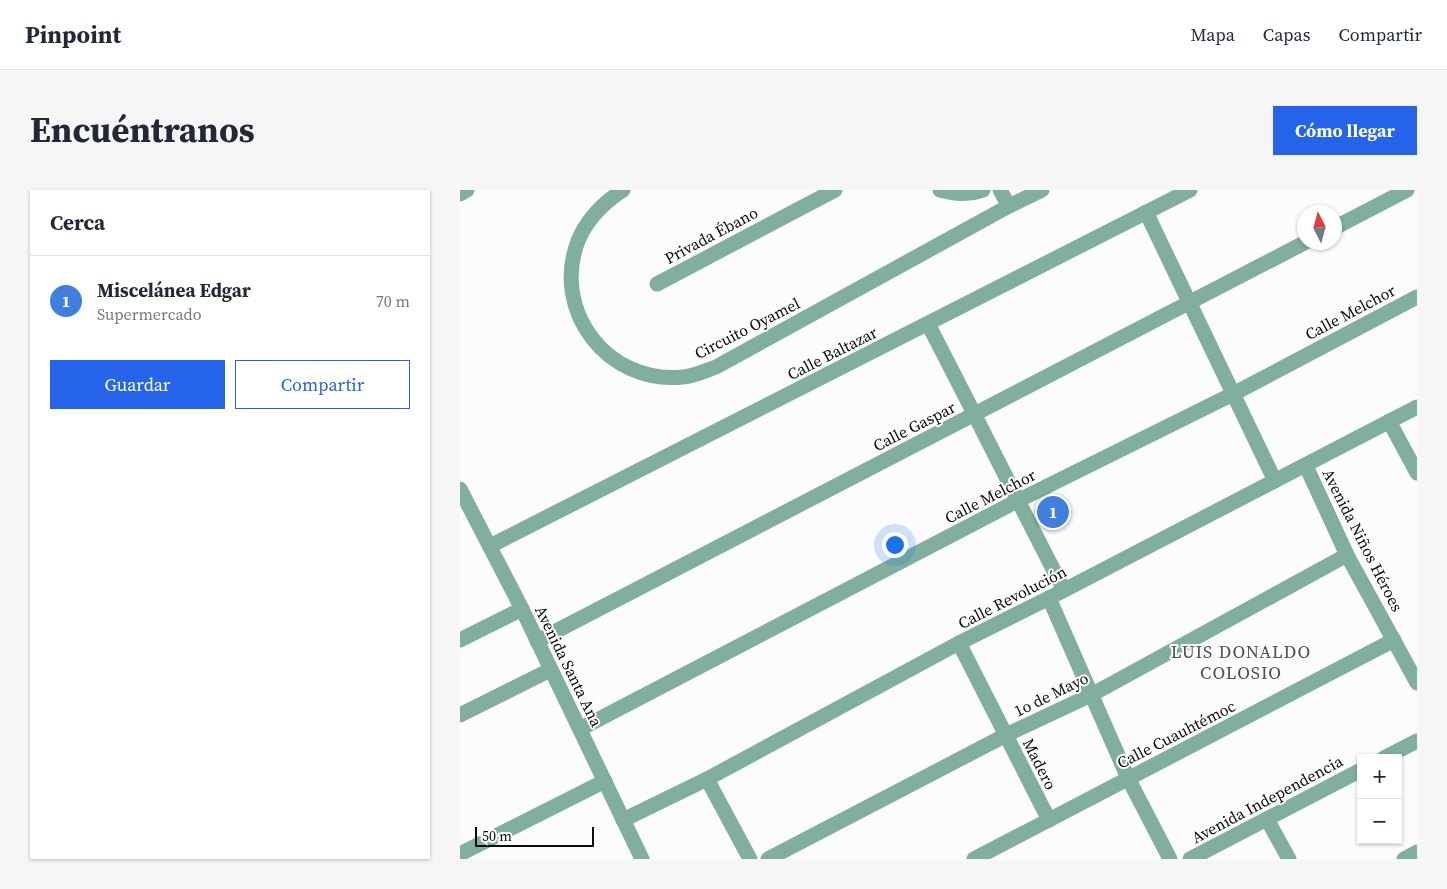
<!DOCTYPE html>
<html lang="es">
<head>
<meta charset="utf-8">
<style>
	body { margin:0; font-family:"Source Serif 4",serif; background:#f6f6f7; color:#1f2937 }
	.controls { position:absolute; right:15px; bottom:15px; display:grid; overflow:hidden; border-radius:0px; box-shadow:0 1px 4px #0004 }
	.controls button { width:45px; height:45px; display:grid; place-items:center; padding:0; border:0; border-bottom:1px solid #e0e1e3; background:#fff; color:#1f2937; font:25px sans-serif }
	.compass { position:absolute; left:837px; top:15px; width:45px; height:45px; border-radius:50%; background:#fff; box-shadow:0 1px 4px #0004; rotate:354deg }
	.scale { position:absolute; left:15px; bottom:12px; width:119px; box-sizing:border-box; padding-left:5px; border:2px solid #0c0b0f; border-top:0; font-size:14px; line-height:18px; white-space:nowrap; color:#0c0b0f; -webkit-text-stroke:4px #fcfbfd; paint-order:stroke }
	.you { position:absolute; left:434px; top:354px; width:18px; height:18px; margin:-12px; border:4px solid #fff; border-radius:50%; background:#1a73e8; box-shadow:0 0 0 8px #1a73e833 }
	.badge { display:grid; place-items:center; width:32px; height:32px; border-radius:50%; background:#2563eb; color:#fff; font-size:16px; font-weight:700 }
	.pin { position:absolute; translate:-50% -50%; border:2px solid #fff; box-shadow:0 1px 5px #0006 }
	.list { margin:0; padding:0; list-style:none }
	h2 { display:flex; justify-content:space-between; align-items:center; height:65px; margin:0; padding:0 20px; font-size:21px }
	h2 small { font-size:16px; font-weight:400; color:#747a83 }
	.list li { display:grid; grid-template-columns:32px 1fr auto; gap:15px; align-items:center; box-sizing:border-box; height:90px; padding:0 20px; border-top:1px solid #e0e1e3 }
	.list b { display:block; font-size:19px; white-space:nowrap }
	.list p { margin:0; font-size:16px; white-space:nowrap; color:#747a83 }
	.list em { font-size:16px; font-style:normal; color:#747a83 }
	.actions { display:flex; gap:10px; padding:15px 20px }
	.actions a { flex:1; padding:11px 0; border:1px solid #2563eb; border-radius:0px; text-align:center; font-size:18px; color:#2563eb }
	.actions .main { background:#2563eb; color:#fff }
	.map { position:relative; flex:none; width:957px; height:669px; overflow:hidden; border-radius:0px }
	header { display:flex; align-items:center; gap:30px; box-sizing:border-box; height:70px; padding:0 25px; background:#fff; border-bottom:1px solid #e0e1e3 }
	header strong { font-size:24px }
	nav { display:flex; gap:28px; margin-inline-start:auto; font-size:18px }
	.intro { display:flex; align-items:center; justify-content:space-between; box-sizing:border-box; height:120px; padding:0 30px }
	h1 { margin:0; font-size:35px }
	.button { padding:12px 22px; border-radius:0px; background:#2563eb; color:#fff; font-size:18px; font-weight:700 }
	main { display:flex; gap:30px; padding:0 30px }
	aside { flex:1; background:#fff; border-radius:0px; box-shadow:0 1px 4px #0004 }
	.map>svg:first-child { display:block }
	.lines { fill:none; stroke-linecap:round; stroke-linejoin:round }
	.minor { stroke:#80b09d; stroke-width:15 }
	.labels { text-anchor:middle; dominant-baseline:central; stroke-width:4; stroke-linejoin:round; paint-order:stroke }
	.street-label { font-size:16px; fill:#0c0b0f; stroke:#fcfbfd }
	.neighbourhood-label { font-size:18px; letter-spacing:1px; fill:#504e57; stroke:#fcfbfd }
</style>
</head>
<body>
<header>
<strong>Pinpoint</strong>
<nav><a>Mapa</a><a>Capas</a><a>Compartir</a></nav>
</header>
<div class="intro"><h1>Encuéntranos</h1><a class="button">Cómo llegar</a></div>
<main>
<aside>
<h2>Cerca<small></small></h2>
<ul class="list">
<li><span class="badge" style="background:#3f7fe0">1</span><div><b>Miscelánea Edgar</b><p>Supermercado</p></div><em>70 m</em></li>
</ul>
<div class="actions"><a class="main">Guardar</a><a>Compartir</a></div>
</aside>
<div class="map">
<svg width="957" height="669" viewBox="0 0 957 669">
	<rect width="100%" height="100%" fill="#fcfbfd"/>
	<g class="lines">
		<g class="minor">
			<path d="M163,0C143,13 127,29 118,51C91,121 148,195 223,187C235,186 245,181 256,177L549,16L582,0"/>
			<path d="M480,0C494,4 509,5 523,0"/>
			<polyline points="540,0 549,16"/>
			<polyline points="0,4 7,0"/>
			<polyline points="686,22 815,291"/>
			<polyline points="874,38 947,0"/>
			<polyline points="197,94 375,0"/>
			<path d="M468,134C514,222 558,312 604,400"/>
			<polyline points="929,231 957,283"/>
			<polyline points="846,276 887,365 957,493"/>
			<polyline points="0,299 62,419 182,669"/>
			<polyline points="30,356 730,0"/>
			<polyline points="589,408 668,588 710,669"/>
			<polyline points="0,450 62,419"/>
			<polyline points="77,451 846,52"/>
			<polyline points="499,453 589,630"/>
			<polyline points="0,525 90,480"/>
			<polyline points="120,539 557,311 773,204 957,107"/>
			<polyline points="924,568 957,551"/>
			<polyline points="247,589 290,669"/>
			<polyline points="807,629 829,669"/>
			<polyline points="163,630 247,589 499,453 589,408 957,217"/>
			<polyline points="0,664 145,591"/>
			<polyline points="308,669 546,545 631,505 887,365"/>
			<polyline points="514,669 934,450"/>
			<polyline points="730,669 901,580"/>
			<polyline points="944,669 957,662"/>
		</g>
	</g>
	<g class="labels">
		<g class="street-label">
			<text transform="translate(251 45) rotate(-28)">Privada Ébano</text>
			<text transform="translate(890 122) rotate(-28)">Calle Melchor</text>
			<text transform="translate(287 138) rotate(-27)">Circuito Oyamel</text>
			<text transform="translate(372 163) rotate(-27)">Calle Baltazar</text>
			<text transform="translate(454 236) rotate(-27)">Calle Gaspar</text>
			<text transform="translate(530 306) rotate(-27)">Calle Melchor</text>
			<text transform="translate(903 350) rotate(63)">Avenida Niños Héroes</text>
			<text transform="translate(552 407) rotate(-27)">Calle Revolución</text>
			<text transform="translate(109 476) rotate(64)">Avenida Santa Ana</text>
			<text transform="translate(591 504) rotate(-26)">1o de Mayo</text>
			<text transform="translate(716 544) rotate(-27)">Calle Cuauhtémoc</text>
			<text transform="translate(580 574) rotate(63)">Madero</text>
			<text transform="translate(807 609) rotate(-28)">Avenida Independencia</text>
		</g>
		<g class="neighbourhood-label">
			<text x="781" y="461">LUIS DONALDO<tspan x="781" dy="21">COLOSIO</tspan></text>
		</g>
	</g>
</svg>
<div class="controls">
<button>+</button>
<button>−</button>
</div>
<svg class="compass" viewBox="-18 -18 36 36"><path d="M0-13l5 13h-10z" fill="#e53935"/><path d="M0 13l5-13h-10z" fill="#747a83"/></svg>
<div class="scale">50 m</div>
<div class="you"></div>
<div class="pin badge" style="left:593px;top:322px;background:#3f7fe0">1</div>
</div>
</main>
</body>
</html>
